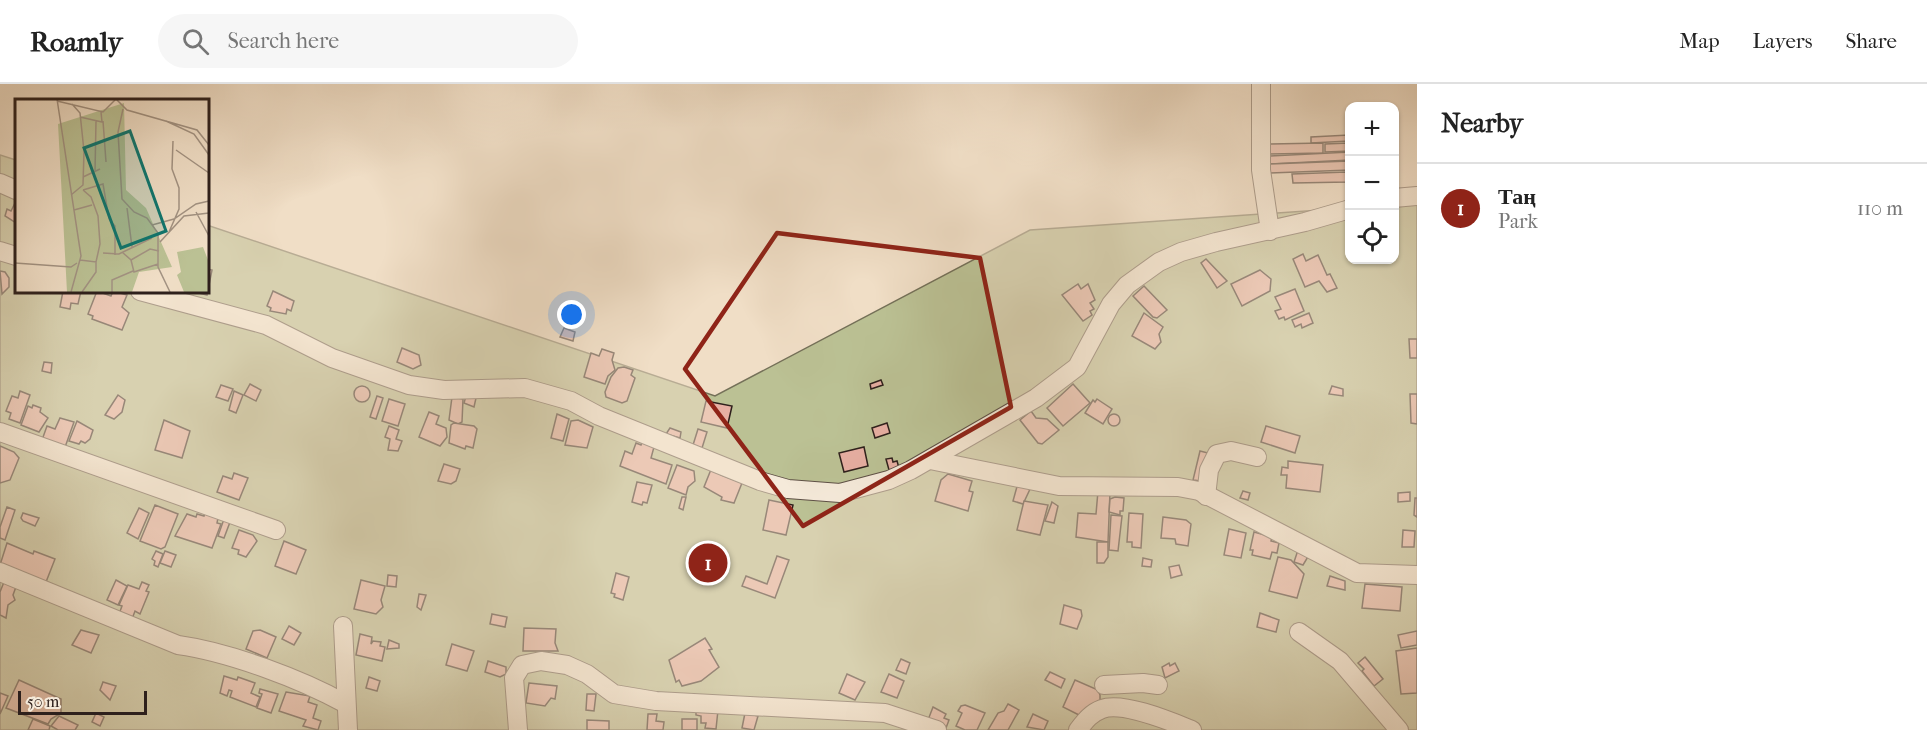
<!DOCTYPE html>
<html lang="en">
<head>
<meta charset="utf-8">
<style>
	body { margin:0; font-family:"IM FELL French Canon",serif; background:#f6f6f6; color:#222 }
	.controls { position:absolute; right:18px; top:18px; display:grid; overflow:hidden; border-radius:12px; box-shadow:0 2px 4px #0004 }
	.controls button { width:54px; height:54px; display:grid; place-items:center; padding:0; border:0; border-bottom:2px solid #e0e0e0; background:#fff; color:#222; font:30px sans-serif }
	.scale { position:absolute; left:18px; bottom:15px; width:129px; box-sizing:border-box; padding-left:6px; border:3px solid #2e201c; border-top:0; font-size:16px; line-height:21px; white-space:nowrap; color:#2e201c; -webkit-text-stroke:4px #f5eada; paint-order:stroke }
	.you { position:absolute; left:572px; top:231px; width:21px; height:21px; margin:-15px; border:4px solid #fff; border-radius:50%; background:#1a73e8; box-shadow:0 0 0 9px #1a73e833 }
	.badge { display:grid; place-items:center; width:39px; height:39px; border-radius:50%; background:#8f2418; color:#fff; font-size:20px; font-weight:700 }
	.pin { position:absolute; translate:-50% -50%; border:3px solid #fff; box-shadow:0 2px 6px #0006 }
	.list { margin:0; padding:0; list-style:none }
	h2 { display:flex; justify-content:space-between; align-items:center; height:78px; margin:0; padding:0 24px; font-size:26px }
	h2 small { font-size:20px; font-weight:400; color:#767676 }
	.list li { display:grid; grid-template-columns:39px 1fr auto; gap:18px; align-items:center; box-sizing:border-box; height:90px; padding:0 24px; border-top:2px solid #e0e0e0 }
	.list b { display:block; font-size:22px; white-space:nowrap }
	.list p { margin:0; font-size:20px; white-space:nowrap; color:#767676 }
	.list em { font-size:20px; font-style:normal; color:#767676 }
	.icon { flex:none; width:33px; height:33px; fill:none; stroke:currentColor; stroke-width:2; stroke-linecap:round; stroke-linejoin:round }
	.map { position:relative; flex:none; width:1417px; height:646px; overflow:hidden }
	header { display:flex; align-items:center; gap:36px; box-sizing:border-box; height:84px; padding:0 30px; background:#fff; border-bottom:2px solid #e0e0e0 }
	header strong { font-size:28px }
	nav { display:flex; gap:33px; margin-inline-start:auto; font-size:21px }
	.search { width:420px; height:54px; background:#f6f6f6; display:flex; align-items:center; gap:15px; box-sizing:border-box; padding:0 21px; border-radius:33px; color:#767676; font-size:22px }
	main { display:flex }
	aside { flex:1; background:#fff }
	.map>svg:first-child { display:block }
	.green { fill:#bbc194; stroke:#747058; stroke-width:1.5 }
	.building { fill:#e7afa3; stroke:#2e201c; stroke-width:1.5 }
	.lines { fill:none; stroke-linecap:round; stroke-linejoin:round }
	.minor-casing { stroke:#5e5046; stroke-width:20 }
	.minor { stroke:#f5eada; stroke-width:18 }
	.marked { fill:none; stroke:#8f2418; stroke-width:4.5; stroke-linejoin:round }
	.inset-road { fill:none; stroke:#a29282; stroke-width:1.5 }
	.view { fill:#0f766e; fill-opacity:0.15; stroke:#0f766e; stroke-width:3 }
	.inset-edge { fill:none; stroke:#2e201c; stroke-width:3 }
</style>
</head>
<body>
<header>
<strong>Roamly</strong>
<div class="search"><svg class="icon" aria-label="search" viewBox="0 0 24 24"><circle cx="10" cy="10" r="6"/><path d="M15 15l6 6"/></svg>Search here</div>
<nav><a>Map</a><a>Layers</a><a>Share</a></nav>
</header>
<main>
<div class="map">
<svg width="1417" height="646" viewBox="0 0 1417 646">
	<rect width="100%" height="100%" fill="#f0dec6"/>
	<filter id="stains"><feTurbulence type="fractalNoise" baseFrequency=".00333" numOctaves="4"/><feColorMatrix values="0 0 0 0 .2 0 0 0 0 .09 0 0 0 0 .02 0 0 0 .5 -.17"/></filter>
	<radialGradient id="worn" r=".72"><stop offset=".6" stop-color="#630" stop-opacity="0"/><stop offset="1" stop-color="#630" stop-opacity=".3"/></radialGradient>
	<polygon class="green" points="0,71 16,76 16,207 207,207 207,141 715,312 1030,146 1349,124 1350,176 1394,176 1395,121 1417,120 1417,646 0,646"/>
	<g class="building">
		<polygon points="1349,51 1349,57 1311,59 1311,53"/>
		<polygon points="1323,59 1323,69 1268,70 1268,60"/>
		<polygon points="1349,59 1350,67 1325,68 1325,60"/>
		<polygon points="1350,68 1350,76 1268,80 1268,72"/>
		<polygon points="1350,77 1350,86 1269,89 1269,80"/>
		<polygon points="1347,88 1348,98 1293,99 1292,90"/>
		<polygon points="16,117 16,139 5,132 7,125 11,127"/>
		<polygon points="1303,170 1306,177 1318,171 1327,191 1330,190 1337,204 1327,208 1319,197 1305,203 1293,175"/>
		<polygon points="1206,175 1227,197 1217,204 1201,179"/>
		<polygon points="207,185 212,186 207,211 191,207 207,207"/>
		<polygon points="1260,186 1271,195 1270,207 1242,222 1231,200"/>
		<polygon points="0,187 5,188 9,194 9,203 2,210"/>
		<polygon points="1078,200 1081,205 1088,200 1095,216 1090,219 1094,225 1090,227 1092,231 1083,237 1062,211"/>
		<polygon points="1144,202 1167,226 1157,234 1153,233 1133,212"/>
		<polygon points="1295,205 1304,227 1285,236 1284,233 1279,235 1275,227 1281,225 1275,213"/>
		<polygon points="63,207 81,207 78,220 71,219 70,225 60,223"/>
		<polygon points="97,207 111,212 113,207 127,211 122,223 129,229 122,246 92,235 93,232 88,230"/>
		<polygon points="273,207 294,217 291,227 287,225 286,230 270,227 271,224 267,222"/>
		<polygon points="1144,229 1163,243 1159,250 1161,258 1155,265 1132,252"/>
		<polygon points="1309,229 1313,239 1302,244 1301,240 1295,243 1292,236"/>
		<polygon points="564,244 575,248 573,257 560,253"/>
		<polygon points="1409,255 1417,255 1417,274 1410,274"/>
		<polygon points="402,264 419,271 421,281 413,285 397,278"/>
		<polygon points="602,265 614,269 612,276 615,286 608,292 605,300 584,293 591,269 599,272"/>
		<polygon points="44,278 52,279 51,289 42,287"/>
		<polygon points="624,283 633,286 631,291 635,294 627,317 622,319 606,313 605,308 611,293 618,284"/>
		<polygon points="881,296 883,301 871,305 870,300"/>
		<polygon points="250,300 261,306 256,317 244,311"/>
		<polygon points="1073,300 1090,319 1063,342 1047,324"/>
		<polygon points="221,301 233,305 228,317 216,313"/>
		<polygon points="1332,302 1343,305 1343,312 1329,310"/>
		<circle cx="362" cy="310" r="8"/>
		<polygon points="20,307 30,311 20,339 9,335 11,329 6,327 12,312 18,314"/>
		<polygon points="234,307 243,311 236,329 229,326"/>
		<polygon points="1410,310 1417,310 1417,340 1411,339"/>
		<polygon points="118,311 125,316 122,328 114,335 105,331"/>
		<polygon points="377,312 383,314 376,335 370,333"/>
		<polygon points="466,312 476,314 474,323 464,319"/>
		<polygon points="452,313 463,315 462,338 458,340 449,336"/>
		<polygon points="389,315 405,320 398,342 382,337"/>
		<polygon points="1097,315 1112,325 1103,340 1085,329 1093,316 1095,318"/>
		<polygon points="706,317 732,322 727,344 701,338"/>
		<polygon points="33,321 41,324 40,328 48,334 39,348 21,341 28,322 32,324"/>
		<polygon points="1031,327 1036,334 1047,335 1059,346 1042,360 1038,359 1020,336"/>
		<polygon points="429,328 439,332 436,340 446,344 447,353 440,362 419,353"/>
		<circle cx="1114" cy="336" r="6"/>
		<polygon points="557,330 569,335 563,357 551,354"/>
		<polygon points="60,334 74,338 64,366 42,356 47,342 55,345"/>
		<polygon points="164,336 190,347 182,374 155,366"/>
		<polygon points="578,336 593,343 587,364 565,361 571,337"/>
		<polygon points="77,337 93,346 90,355 85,359 81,357 79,360 69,357"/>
		<polygon points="454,339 474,342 477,345 473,364 466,362 465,365 449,359 451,341"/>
		<polygon points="887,339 890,349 875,354 872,344"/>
		<polygon points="389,342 399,346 396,355 402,357 398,367 388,366 390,355 385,353"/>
		<polygon points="1266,342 1300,352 1295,369 1261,358"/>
		<polygon points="670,344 681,348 680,354 666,350"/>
		<polygon points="698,345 707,348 702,364 693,361"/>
		<polygon points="642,358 654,363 651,374 672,381 666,400 620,382 625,367 632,370 636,359 641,361"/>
		<polygon points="0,362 14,368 19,374 10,396 0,399"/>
		<polygon points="864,363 868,382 844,388 839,369"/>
		<polygon points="1200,367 1208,369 1201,397 1193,396"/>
		<polygon points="892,374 893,378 897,377 899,384 889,386 886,375"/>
		<polygon points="1288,377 1323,381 1320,408 1286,404 1287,391 1281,391 1282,383 1288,384"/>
		<polygon points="444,380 460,385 456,397 451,400 438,397"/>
		<polygon points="677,381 694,387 695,397 688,403 686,411 668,404"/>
		<polygon points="712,383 723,388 721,391 742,399 734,419 721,416 722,413 704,403"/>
		<polygon points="234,389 248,394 239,416 217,408 223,392 232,395"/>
		<polygon points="948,390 972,397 969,407 973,408 968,427 935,417 941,396"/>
		<polygon points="637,398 652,401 647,419 643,418 642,421 632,418"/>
		<polygon points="1018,399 1031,403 1023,420 1013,417"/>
		<polygon points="1098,407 1110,408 1108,458 1076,453 1078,429 1096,430"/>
		<polygon points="1243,407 1250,409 1248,416 1240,414"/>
		<polygon points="1410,408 1410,417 1398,418 1398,409"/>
		<polygon points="682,413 686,413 683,426 679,424"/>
		<polygon points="1115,413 1124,414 1123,427 1120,427 1120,431 1109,428 1110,415"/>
		<polygon points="1415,414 1417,414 1417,433 1414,431"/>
		<polygon points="769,416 793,421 786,451 763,446"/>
		<polygon points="1024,417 1048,421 1040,451 1017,446"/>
		<polygon points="1052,418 1058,422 1054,439 1045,437"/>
		<polygon points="155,421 178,430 165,463 161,465 140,457"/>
		<polygon points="7,423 15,426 5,456 0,454 0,443"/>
		<polygon points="139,424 149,429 138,455 127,449"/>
		<polygon points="23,429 39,434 35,442 23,437 21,434"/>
		<polygon points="205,429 218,434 217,439 221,440 212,464 175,452 187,430 196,433 197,430 204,432"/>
		<polygon points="1129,429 1143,430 1141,464 1132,463 1132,458 1127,458"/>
		<polygon points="1111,431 1122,432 1118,467 1109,466"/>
		<polygon points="1163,433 1186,436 1191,440 1188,462 1176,460 1175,455 1161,454"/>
		<polygon points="224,435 230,438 224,454 218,452"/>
		<polygon points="1229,445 1246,449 1241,474 1224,471"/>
		<polygon points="239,446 253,451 257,457 246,473 238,470 239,466 232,464"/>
		<polygon points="1403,446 1415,447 1414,463 1402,463"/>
		<polygon points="1254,448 1272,453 1271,457 1279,459 1277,469 1272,468 1270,475 1252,471 1253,466 1250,466"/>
		<polygon points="284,457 306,466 296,490 275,482"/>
		<polygon points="1097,458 1108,458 1108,473 1104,479 1097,479"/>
		<polygon points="7,459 33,470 34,467 55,475 46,498 0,481"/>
		<polygon points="1298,466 1309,471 1303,481 1294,478"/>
		<polygon points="156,467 163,470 158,483 154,481 155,477 152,475"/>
		<polygon points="165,467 176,471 171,483 160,479"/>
		<polygon points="777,472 789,476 775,514 742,502 746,492 767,500"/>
		<polygon points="1278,473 1291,476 1304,490 1297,514 1269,507"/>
		<polygon points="1143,474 1152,476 1151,483 1142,482"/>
		<polygon points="1179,481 1182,491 1171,494 1169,483"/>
		<polygon points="616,489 629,493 623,516 614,513 615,510 611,509"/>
		<polygon points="388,491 397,492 396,503 387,502"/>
		<polygon points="1330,492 1345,497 1345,506 1327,502"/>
		<polygon points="116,496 127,502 118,521 107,516"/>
		<polygon points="361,496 385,502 381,516 383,523 376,530 354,525"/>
		<polygon points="4,498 17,500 13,511 15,516 8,521 6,534 0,531 0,508"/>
		<polygon points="142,498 149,501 146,507 149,508 140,530 135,527 132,535 119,530 122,522 119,521 128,501 139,505"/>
		<polygon points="1365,500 1402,503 1400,527 1362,524"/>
		<polygon points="419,510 426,511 421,526 417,523"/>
		<polygon points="1064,521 1081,526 1082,532 1077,545 1060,540"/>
		<polygon points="1260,529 1279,536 1276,548 1257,543"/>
		<polygon points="492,530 507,533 505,543 490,540"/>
		<polygon points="289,542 301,549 294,561 282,555"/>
		<polygon points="524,544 556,545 555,559 558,567 523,567"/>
		<polygon points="81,546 99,551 91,569 72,561"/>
		<polygon points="260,546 276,553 267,574 246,565 253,547"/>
		<polygon points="1417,547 1417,561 1401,564 1398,551"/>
		<polygon points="360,550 372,553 371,560 373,557 381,558 380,562 385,563 382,577 356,571"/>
		<polygon points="705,554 712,565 709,566 719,583 701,597 682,602 679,596 676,598 669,576"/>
		<polygon points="389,556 399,560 399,564 387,565"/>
		<polygon points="452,560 474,567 467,587 446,581"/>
		<polygon points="1417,564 1417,609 1401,610 1396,567"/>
		<polygon points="1365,573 1383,595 1374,602 1362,587 1364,585 1358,579"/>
		<polygon points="901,575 910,579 906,590 896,586"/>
		<polygon points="488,577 506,583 506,590 500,593 485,588"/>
		<polygon points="1169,579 1170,582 1175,579 1179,587 1165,594 1162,583"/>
		<polygon points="1050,588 1065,595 1061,604 1045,596"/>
		<polygon points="847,590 865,598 855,616 839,609"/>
		<polygon points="889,590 904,597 897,614 881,608"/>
		<polygon points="224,592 237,596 238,593 255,599 251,609 260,613 256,623 230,613 232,607 229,606 227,612 220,609"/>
		<polygon points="369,593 380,597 377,607 366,604"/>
		<polygon points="19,596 61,615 61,629 51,635 48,640 6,624"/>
		<polygon points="1075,596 1098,606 1100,611 1100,617 1081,632 1063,623"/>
		<polygon points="103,598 116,602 110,616 100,606"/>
		<polygon points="529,599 557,602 555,615 551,614 545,622 526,619"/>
		<polygon points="260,605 278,610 271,629 257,624 262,610 259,609"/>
		<polygon points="286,608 310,612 308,618 317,621 313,634 321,637 318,646 303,642 306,636 279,627"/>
		<polygon points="0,609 8,612 0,630"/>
		<polygon points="587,610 596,610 594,627 586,626"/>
		<polygon points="1008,620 1019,626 1008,646 988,646 998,629 1004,627"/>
		<polygon points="965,621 985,629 977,646 965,646 956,642 962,629 958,627 961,622"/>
		<polygon points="933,623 946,630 944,634 949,636 946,644 928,636"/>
		<polygon points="718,626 716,645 705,644 706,639 701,639 701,632 696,631 696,627"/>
		<polygon points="96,629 104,633 100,642 92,638"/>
		<polygon points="745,629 758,632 754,646 742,644"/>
		<polygon points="648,630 657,630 656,637 664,638 663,646 647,646"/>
		<polygon points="1033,630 1048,637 1044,646 1027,643"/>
		<polygon points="59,632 78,641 75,646 58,646 51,642"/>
		<polygon points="33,635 50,642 49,646 28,646"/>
		<rect x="682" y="635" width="15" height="11"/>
		<polygon points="587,636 609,637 609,646 587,646"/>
	</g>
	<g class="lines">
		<defs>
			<g id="minor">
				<polyline points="1261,0 1261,86 1270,147"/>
				<polyline points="0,99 16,106"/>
				<polyline points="1394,114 1417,112"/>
				<polyline points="0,167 16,172"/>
				<polyline points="140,207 266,241 332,274 409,301 444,306 525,304 571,317 599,332 760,397 788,405 840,409 889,396 911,386 1036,314 1077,283 1111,220 1127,201 1159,178 1181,168 1216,158 1305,138 1350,125"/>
				<polyline points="0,348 276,446"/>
				<polyline points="930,376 1059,402 1178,403 1199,407 1357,489 1417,491"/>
				<polyline points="1206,412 1209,386 1217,370 1231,367 1257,373"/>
				<path d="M0,488L178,561C229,568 301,595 346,620"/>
				<polyline points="343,542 348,646"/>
				<polyline points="1299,548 1340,577 1399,646"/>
				<polyline points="1104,601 1143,599 1158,601"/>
				<polyline points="518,646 514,594 522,581 541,577 567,581 587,590 614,610 656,617 885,629 937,646"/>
				<path d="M1078,646C1085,637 1091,629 1102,625C1123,617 1172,638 1192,646"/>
			</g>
		</defs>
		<use href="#minor" class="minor-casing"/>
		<use href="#minor" class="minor"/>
	</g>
	<path d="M0 0H1417V646H0ZM777,149L980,174L1011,323L803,442L685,285Z" fill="#f0dec6" fill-opacity=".55" fill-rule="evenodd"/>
	<path class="marked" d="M777,149L980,174L1011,323L803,442L685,285Z"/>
	<g transform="translate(15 15)">
		<rect width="194" height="194" fill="#f0dec6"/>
		<path d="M109,4L111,91L131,109L157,168L124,173L117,193H52L43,25ZM188,148L193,161V193H169L162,176L166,173L162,153Z" fill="#bbc194"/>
		<path class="inset-road" d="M42,0L66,157L56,193M101,0L112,11L182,31L194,46M42,2L88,13L101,0M108,10L103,33L107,100L119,113L132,119L143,134V168L155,193M65,18L87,23L86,13M88,22L91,63M151,22L179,35L194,56M161,51L194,74M80,73L81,22M68,78L85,70M68,91L88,85L94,120L100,127V156M56,96L68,86L69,52L65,14L57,5M112,109L117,148M59,111L77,106M181,113L194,137M137,126L159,120L181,105L194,102M154,133L164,110V89L157,70L158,42M145,143L169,117L194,114M107,153L116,161L119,173L143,165M88,154L104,155L137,139M65,161L81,163L85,145L83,117L76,98L68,91M116,161L135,150L144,152M0,164L56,168L62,164M67,193L81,173V163M97,193V181L118,172"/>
		<path class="view" d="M115,32L151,132L106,149L69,49Z"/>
		<rect width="194" height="194" class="inset-edge"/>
	</g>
	<rect width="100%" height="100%" filter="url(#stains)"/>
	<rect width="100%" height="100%" fill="url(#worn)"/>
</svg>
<div class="controls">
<button>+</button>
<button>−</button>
<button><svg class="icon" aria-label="locate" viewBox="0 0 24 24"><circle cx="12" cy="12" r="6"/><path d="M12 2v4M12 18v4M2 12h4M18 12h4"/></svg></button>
</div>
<div class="scale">50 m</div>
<div class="you"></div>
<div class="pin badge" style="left:708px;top:479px">1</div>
</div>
<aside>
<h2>Nearby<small></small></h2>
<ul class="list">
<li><span class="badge">1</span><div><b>Таң</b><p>Park</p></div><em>110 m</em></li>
</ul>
</aside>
</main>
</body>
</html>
